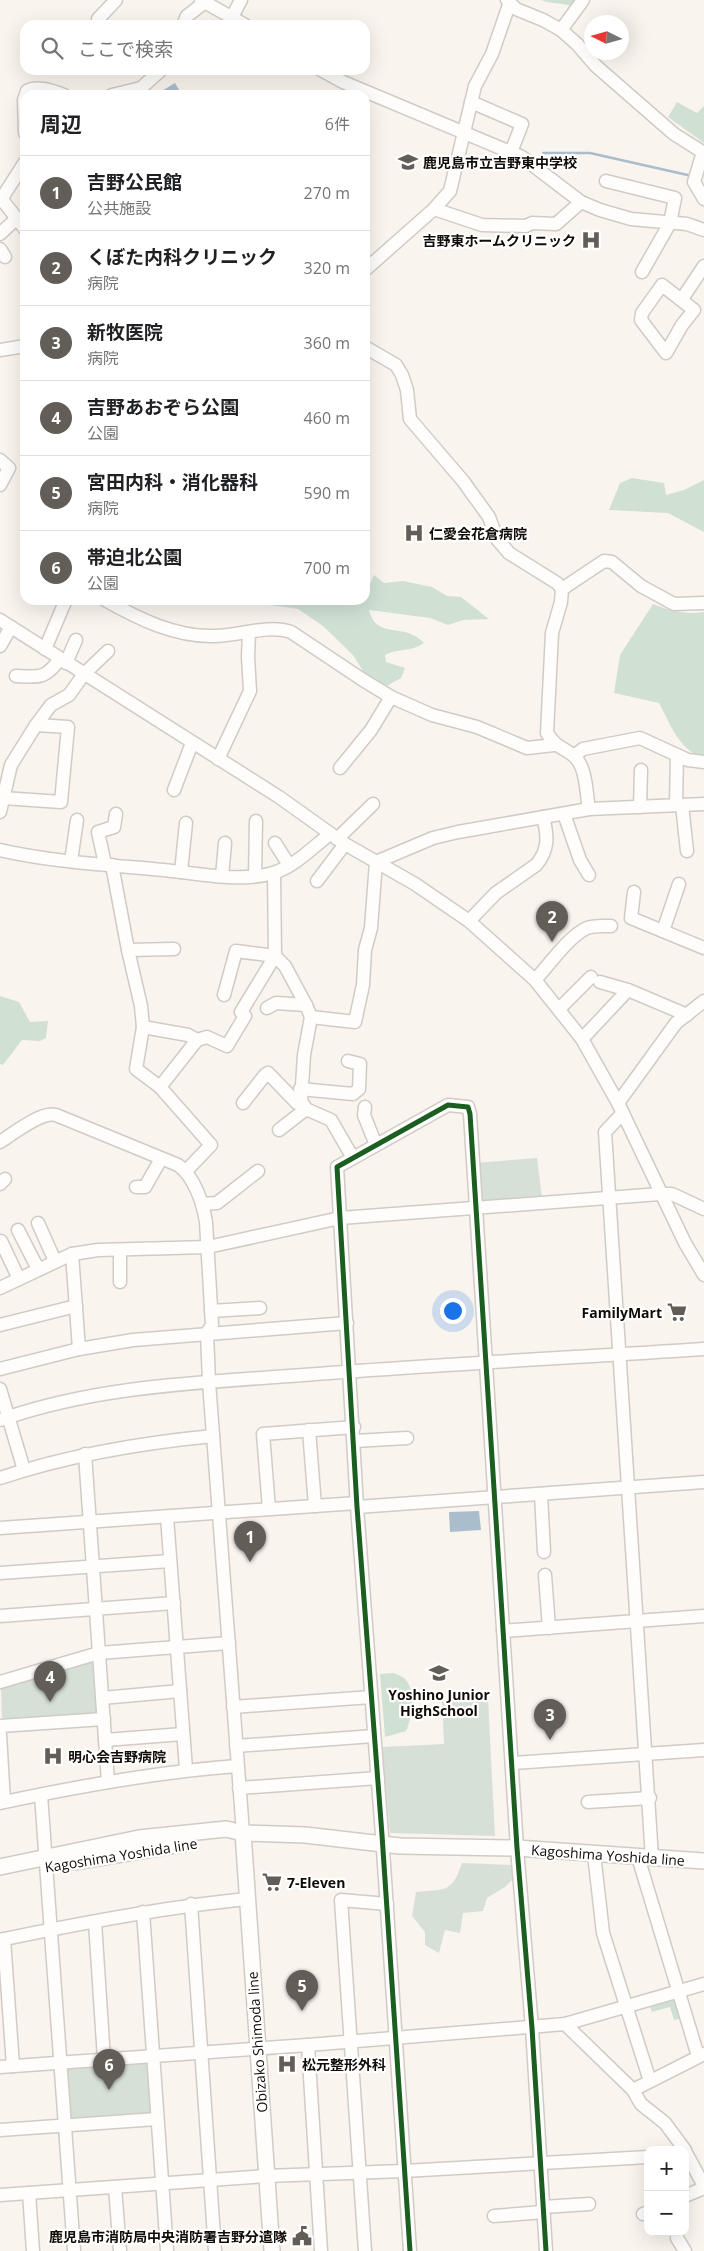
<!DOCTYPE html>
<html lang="ja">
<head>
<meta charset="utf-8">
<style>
	body { margin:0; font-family:"Open Sans","Noto Sans JP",sans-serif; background:#f2f2f2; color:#202124 }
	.controls { position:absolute; right:15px; bottom:15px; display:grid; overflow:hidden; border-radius:10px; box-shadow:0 5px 20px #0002 }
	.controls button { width:45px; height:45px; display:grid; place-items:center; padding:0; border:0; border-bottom:1px solid #e0e0e0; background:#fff; color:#202124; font:25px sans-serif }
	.compass { position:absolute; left:584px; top:15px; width:45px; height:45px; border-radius:50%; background:#fff; box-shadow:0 5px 20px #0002; rotate:275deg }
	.you { position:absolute; left:452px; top:1310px; width:18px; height:18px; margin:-12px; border:4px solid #fff; border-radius:50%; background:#1a73e8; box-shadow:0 0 0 8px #1a73e833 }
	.badge { display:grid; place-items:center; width:32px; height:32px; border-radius:50%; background:#635d58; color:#fff; font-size:16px; font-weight:700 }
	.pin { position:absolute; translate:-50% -41px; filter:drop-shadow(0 1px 2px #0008) }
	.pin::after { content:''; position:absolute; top:26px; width:18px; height:15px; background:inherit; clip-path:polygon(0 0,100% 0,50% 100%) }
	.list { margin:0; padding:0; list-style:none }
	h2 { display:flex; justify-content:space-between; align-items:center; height:65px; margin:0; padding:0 20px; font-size:21px }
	h2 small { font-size:16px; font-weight:400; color:#757577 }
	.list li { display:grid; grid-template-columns:32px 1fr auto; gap:15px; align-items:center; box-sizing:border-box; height:75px; padding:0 20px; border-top:1px solid #e0e0e0 }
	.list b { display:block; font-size:19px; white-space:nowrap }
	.list p { margin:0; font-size:16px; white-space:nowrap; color:#757577 }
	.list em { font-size:16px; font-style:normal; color:#757577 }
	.icon { flex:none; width:28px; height:28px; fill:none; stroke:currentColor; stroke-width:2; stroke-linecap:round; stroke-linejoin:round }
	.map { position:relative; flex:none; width:704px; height:2251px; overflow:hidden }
	.search { position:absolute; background:#fff; box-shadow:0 5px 20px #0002; left:20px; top:20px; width:350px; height:55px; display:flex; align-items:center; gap:12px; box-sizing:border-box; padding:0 18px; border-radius:15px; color:#757577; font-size:19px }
	.panel { position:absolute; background:#fff; box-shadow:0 5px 20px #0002; left:20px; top:90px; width:350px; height:515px; border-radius:15px }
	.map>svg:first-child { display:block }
	.green { fill:#d6e0d6 }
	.forest { fill:#d0e1d4 }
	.water { fill:#aabdcc }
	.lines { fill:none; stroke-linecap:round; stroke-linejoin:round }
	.stream { stroke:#aabdcc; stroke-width:2.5 }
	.minor-casing { stroke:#d0cbc5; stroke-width:15 }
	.major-casing { stroke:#d0cbc5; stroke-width:18 }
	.minor { stroke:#fefdfc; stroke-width:12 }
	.major { stroke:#fefdfc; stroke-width:15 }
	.cycleway-casing { stroke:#fff; stroke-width:8 }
	.cycleway { stroke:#1b5e20; stroke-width:5 }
	.labels { text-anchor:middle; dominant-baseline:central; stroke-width:4.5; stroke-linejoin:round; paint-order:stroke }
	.poi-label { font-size:14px; font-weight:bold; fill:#120c08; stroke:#fff; text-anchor:start }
	.street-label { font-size:14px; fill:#120c08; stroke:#fff }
</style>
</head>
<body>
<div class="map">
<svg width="704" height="2251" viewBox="0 0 704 2251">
	<rect width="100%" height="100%" fill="#faf4ee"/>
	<g class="green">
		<polygon points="537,1158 542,1198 479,1203 475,1163"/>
		<polygon points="93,1661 96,1664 99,1714 9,1722 2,1717 1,1690 3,1687"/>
		<polygon points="488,1698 495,1836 390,1833 382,1747 444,1744 442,1702"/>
		<path d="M462,1863L512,1865L513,1879L505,1887L487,1898L483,1911L463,1913L460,1933L445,1930L439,1953L425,1945V1932L412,1916L416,1892C446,1889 452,1893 462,1863Z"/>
		<polygon points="147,2060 152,2114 71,2121 68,2118 64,2068"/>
	</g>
	<g class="forest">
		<path d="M541,0H578L574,7C563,2 553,5 541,0Z"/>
		<polygon points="677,102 697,113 704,106 704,143 668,117"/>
		<polygon points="632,478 664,483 666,495 684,490 704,480 704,532 668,513 609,510 620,483"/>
		<path d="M374,575L384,583L403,581L432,587L447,596L461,597L489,619L463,620L448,625L430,618L369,610C377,641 404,621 424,643C412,652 398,648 385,655L386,662L405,668L401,678L385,687L368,679L353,655L323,626L298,609L237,600H365V595Z"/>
		<path d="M653,604C671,611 685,615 704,612V759C679,749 671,726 659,703L614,693L620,655Z"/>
		<polygon points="0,996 19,1002 30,1022 48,1021 46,1038 40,1041 22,1040 3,1065 0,1064"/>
		<path d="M393,1673C397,1674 401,1676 404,1678C417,1690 412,1718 406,1731L385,1737L380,1674Z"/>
		<polygon points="676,1995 683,2018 674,2020 670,2007 652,2012 649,2003"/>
	</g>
	<g class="water">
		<polygon points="175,83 182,95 155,95"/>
		<polygon points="479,1511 481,1530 450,1532 449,1512"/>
	</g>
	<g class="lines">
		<polyline class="stream" points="543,153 590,153 692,176"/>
		<defs>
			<g id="minor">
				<polyline points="201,0 245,25"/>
				<polyline points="507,0 516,9 543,20 561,30 577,44 596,66 674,134 704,153"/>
				<polyline points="232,17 241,0"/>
				<polyline points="103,25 99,23 98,19 116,0"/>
				<polyline points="183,25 187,16 205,2"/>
				<polyline points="561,30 583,0"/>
				<polyline points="321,70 343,82 522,157 581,202 600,210 631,219 687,224 704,230"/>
				<polyline points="112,95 141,88 161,70"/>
				<polyline points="471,102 522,124 511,152"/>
				<path d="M25,133L24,100L27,91C37,85 53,91 64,95"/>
				<polyline points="703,152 694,182 704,199"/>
				<polyline points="606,181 675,198 670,223 642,272"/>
				<polyline points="0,197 25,229"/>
				<polyline points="2,198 25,162"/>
				<polyline points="434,209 482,225 526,226 532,223 556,224 581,202"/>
				<polyline points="0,234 17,218"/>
				<polyline points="0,249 5,257"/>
				<polyline points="365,270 434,209 450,191 475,86 492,54 510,2"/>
				<polygon points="662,285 694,310 682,325 666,353 641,320 642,313"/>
				<polyline points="682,299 704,266"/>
				<path d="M365,347L396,365L402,375L407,390L410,419L463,481L489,517L497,539L509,553L557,583L562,589L561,602L552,633L547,733C557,749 562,746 574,756C587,768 586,793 589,809"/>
				<polyline points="0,350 25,346"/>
				<polyline points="0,460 9,468 0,485"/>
				<polyline points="562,589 604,561 612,562 641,586 674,604 704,603"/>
				<path d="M105,600C139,619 175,637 214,636C239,636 268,624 291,632L363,680L391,697L432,715L477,727L527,748L554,745"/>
				<polyline points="0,620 279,797 345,844 415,884 469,921 535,980 582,1039 618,1103 685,1243 704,1275"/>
				<polyline points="0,646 11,627"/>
				<polyline points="45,649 65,602"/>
				<polyline points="66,663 76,640"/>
				<path d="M16,676C40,677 45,679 60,659"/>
				<polyline points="677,755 688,760 704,762"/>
				<polyline points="574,756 583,749 640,738 677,755 676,805"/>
				<polyline points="218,759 250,691 248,657 249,633"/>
				<polyline points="340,768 371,730 391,697"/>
				<polyline points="174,790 192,743"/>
				<polyline points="3,798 61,802 68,727 36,725"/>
				<polyline points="682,805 687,851"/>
				<polyline points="640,807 641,770"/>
				<polyline points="0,812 11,765 36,725 51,705 69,695 84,674 108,651"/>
				<polyline points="564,814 580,860 589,875"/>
				<polyline points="337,839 373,804"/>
				<polyline points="275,843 289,865"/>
				<path d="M0,850C53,862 109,865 163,870C198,873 239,883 273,873C294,867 313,847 330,834"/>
				<polyline points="71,861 77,820"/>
				<polyline points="105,864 98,832 114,827 116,814"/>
				<polyline points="112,865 128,950 141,1006 143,1027 136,1069 160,1087 211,1145 186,1171"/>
				<polyline points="181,872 186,823"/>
				<polyline points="274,873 275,956 285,966 306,1005 311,1017 304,1055 301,1101 306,1109 331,1120 353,1158"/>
				<polyline points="222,876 225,843"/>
				<polyline points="255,876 256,821"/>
				<polyline points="317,881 345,844"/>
				<polyline points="634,892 631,918 704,948"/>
				<path d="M469,921L496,893L536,865C549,850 548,836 543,817"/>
				<polyline points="663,931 679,884"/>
				<polyline points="128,950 174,949"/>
				<path d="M535,980C549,965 569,936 587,928C594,925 603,926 611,926"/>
				<polyline points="600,982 628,990"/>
				<polyline points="267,1008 276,1003 306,1005"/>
				<polyline points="559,1009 591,977"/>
				<polyline points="311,1017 355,1022 363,985 365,950 371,928 376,862 433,838 458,832 589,809 704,804"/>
				<polyline points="143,1027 188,1035 197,1040 207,1037 227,1046 245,1016 241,1012 275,956 236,951 224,995"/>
				<polyline points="582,1039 628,990 687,1015"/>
				<polyline points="160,1087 197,1040"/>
				<polyline points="300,1089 353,1094 359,1089 360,1064 348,1061"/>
				<polyline points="243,1103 265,1075 268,1073 297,1103 304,1106"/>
				<polyline points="618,1103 676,1023 704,1001"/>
				<polyline points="365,1107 364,1115 376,1145"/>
				<polyline points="623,1113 605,1132 652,1858"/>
				<polyline points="279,1130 306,1109"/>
				<path d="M0,1142C13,1134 41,1111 56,1115L178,1165C194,1176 203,1203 206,1222L212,1325L207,1333L209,1382L243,1833"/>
				<polyline points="0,1184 5,1179"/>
				<polyline points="136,1187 145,1187 161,1159"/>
				<polyline points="202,1204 217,1203 258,1171"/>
				<polyline points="38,1223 55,1261"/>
				<polyline points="18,1230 38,1269"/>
				<polyline points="1,1241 19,1279"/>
				<polyline points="120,1250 120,1282"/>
				<polyline points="72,1254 79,1349"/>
				<polyline points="0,1288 72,1254 98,1250 208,1247 340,1218 660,1194 672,1194 704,1209"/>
				<polyline points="211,1311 260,1308"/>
				<polyline points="0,1325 76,1306"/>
				<polyline points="0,1369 79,1349 133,1340 347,1323"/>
				<polyline points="0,1389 24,1470"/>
				<path d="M0,1420C93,1387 192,1383 290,1376C428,1365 566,1358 704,1349"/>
				<polyline points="309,1430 315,1506"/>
				<polyline points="355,1441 407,1438"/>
				<polyline points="85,1454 108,1782"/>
				<path d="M0,1478C69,1455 140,1443 213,1436"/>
				<polyline points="541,1494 544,1552"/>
				<polyline points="357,1507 704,1482"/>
				<polyline points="269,1509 263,1434 354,1427"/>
				<polyline points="167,1517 186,1769"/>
				<polyline points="0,1528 357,1503"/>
				<polyline points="0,1573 170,1561"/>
				<polyline points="545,1575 549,1628"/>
				<polyline points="0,1616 174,1603"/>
				<polyline points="503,1631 704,1616"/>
				<polyline points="0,1682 99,1653 229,1643"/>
				<polyline points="102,1698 180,1691"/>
				<polyline points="233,1707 371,1697"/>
				<polyline points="0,1726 104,1719"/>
				<polyline points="0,1734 4,1802"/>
				<polyline points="105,1740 183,1734"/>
				<polyline points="236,1746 374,1736"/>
				<polyline points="513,1763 704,1750"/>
				<polyline points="239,1788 378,1778"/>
				<polyline points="41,1795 74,2251"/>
				<polyline points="588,1802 650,1798"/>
				<path d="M0,1803C79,1786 157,1772 237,1766"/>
				<polyline points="594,1854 603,1933 650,2081"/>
				<polyline points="638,1857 698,2056"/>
				<polyline points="191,1904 215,2251"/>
				<polyline points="143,1912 167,2251"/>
				<polyline points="95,1922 104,2059"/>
				<polyline points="4,1939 13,2066"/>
				<path d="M0,1940C81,1923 164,1907 247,1899"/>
				<polyline points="565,2024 633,2090 641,2104 665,2123 685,2150"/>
				<polyline points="308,2045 321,2251"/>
				<polyline points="0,2067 308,2045 565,2024 704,1984"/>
				<polyline points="633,2090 704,2054"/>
				<polyline points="0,2130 157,2119"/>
				<polyline points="685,2151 704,2186"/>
				<polyline points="115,2187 120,2251"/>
				<polyline points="29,2193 33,2251"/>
				<polyline points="0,2195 266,2176 404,2171 648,2157"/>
				<polyline points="685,2196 704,2188"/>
				<polyline points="543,2207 589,2204"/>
				<polyline points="643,2214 648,2212"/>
				<polyline points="494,2216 543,2212"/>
				<polyline points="677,2238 685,2251"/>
				<polyline points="365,2251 341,1900 387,1904"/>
				<polyline points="410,2251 382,1835 357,1507 337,1167 448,1105 468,1107 470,1114 517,1848 532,2028 546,2251"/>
			</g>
			<g id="major">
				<polyline points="243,1833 272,2251"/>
				<polyline points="74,1862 187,1843"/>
				<polyline points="0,1867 139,1838 226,1829 243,1833 305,1835 400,1846 517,1848 704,1861"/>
			</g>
		</defs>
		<use href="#minor" class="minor-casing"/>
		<use href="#major" class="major-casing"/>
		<use href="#minor" class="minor"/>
		<use href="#major" class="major"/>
		<defs>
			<polyline id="cycleway" points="410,2251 382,1835 357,1507 337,1167 448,1105 468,1107 470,1114 517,1848 532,2028 546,2251"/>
		</defs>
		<use href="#cycleway" class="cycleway-casing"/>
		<use href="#cycleway" class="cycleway"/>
	</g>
	<defs>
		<symbol id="school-bare" viewBox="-9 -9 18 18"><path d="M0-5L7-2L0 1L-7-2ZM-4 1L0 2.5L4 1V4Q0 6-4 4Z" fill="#635d58" stroke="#fff" stroke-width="2.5" paint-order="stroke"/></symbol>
		<symbol id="hospital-bare" viewBox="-9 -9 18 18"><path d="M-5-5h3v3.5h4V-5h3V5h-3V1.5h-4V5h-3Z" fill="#635d58" stroke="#fff" stroke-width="2.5" paint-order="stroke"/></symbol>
		<symbol id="supermarket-bare" viewBox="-9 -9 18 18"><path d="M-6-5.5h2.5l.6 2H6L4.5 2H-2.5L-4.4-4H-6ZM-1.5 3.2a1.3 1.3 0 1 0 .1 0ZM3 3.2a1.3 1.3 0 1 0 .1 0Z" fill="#635d58" stroke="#fff" stroke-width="2.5" paint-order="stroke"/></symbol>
		<symbol id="civic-bare" viewBox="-9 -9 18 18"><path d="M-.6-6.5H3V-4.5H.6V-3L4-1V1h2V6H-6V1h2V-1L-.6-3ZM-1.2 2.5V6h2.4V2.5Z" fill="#635d58" stroke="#fff" stroke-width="2.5" paint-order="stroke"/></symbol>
	</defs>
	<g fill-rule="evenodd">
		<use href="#school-bare" x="394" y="148" width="28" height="28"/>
		<use href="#hospital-bare" x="577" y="226" width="28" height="28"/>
		<use href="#hospital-bare" x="400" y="519" width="28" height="28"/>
		<use href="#supermarket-bare" x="663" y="1298" width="28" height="28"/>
		<use href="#school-bare" x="425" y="1659" width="28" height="28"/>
		<use href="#hospital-bare" x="39" y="1742" width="28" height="28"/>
		<use href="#supermarket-bare" x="258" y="1868" width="28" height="28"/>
		<use href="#hospital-bare" x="273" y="2050" width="28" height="28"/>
		<use href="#civic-bare" x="288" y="2222" width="28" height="28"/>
	</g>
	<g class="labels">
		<g class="poi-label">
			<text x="423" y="162">鹿児島市立吉野東中学校</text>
			<text x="576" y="240" text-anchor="end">吉野東ホームクリニック</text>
			<text x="429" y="533">仁愛会花倉病院</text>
			<text x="662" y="1312" text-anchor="end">FamilyMart</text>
			<text x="439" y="1694" text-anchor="middle">Yoshino Junior<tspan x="439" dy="16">HighSchool</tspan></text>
			<text x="68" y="1756">明心会吉野病院</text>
			<text x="287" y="1882">7-Eleven</text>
			<text x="302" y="2064">松元整形外科</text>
			<text x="287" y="2236" text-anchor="end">鹿児島市消防局中央消防署吉野分遣隊</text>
		</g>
		<g class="street-label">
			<text transform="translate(121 1855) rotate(-9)">Kagoshima Yoshida line</text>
			<text transform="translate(608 1855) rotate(4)">Kagoshima Yoshida line</text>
			<text transform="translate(257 2042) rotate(-94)">Obizako Shimoda line</text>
		</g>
	</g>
</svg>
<div class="controls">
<button>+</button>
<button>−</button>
</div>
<svg class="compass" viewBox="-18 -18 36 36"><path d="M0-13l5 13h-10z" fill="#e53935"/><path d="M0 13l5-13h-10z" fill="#757577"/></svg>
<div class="you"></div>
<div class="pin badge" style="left:250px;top:1562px">1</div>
<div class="pin badge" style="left:552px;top:942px">2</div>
<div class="pin badge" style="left:550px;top:1740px">3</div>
<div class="pin badge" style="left:50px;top:1702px">4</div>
<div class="pin badge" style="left:302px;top:2011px">5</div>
<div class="pin badge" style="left:109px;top:2090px">6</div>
<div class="search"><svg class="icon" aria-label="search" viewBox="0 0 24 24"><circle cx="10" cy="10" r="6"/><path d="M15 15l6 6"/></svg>ここで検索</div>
<section class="panel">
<h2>周辺<small>6件</small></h2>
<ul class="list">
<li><span class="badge">1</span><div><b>吉野公民館</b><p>公共施設</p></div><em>270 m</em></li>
<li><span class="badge">2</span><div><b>くぼた内科クリニック</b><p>病院</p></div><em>320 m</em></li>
<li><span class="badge">3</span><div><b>新牧医院</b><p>病院</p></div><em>360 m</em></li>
<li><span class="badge">4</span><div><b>吉野あおぞら公園</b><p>公園</p></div><em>460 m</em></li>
<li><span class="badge">5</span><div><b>宮田内科・消化器科</b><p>病院</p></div><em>590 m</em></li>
<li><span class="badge">6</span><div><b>帯迫北公園</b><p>公園</p></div><em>700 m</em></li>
</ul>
</section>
</div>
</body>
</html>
